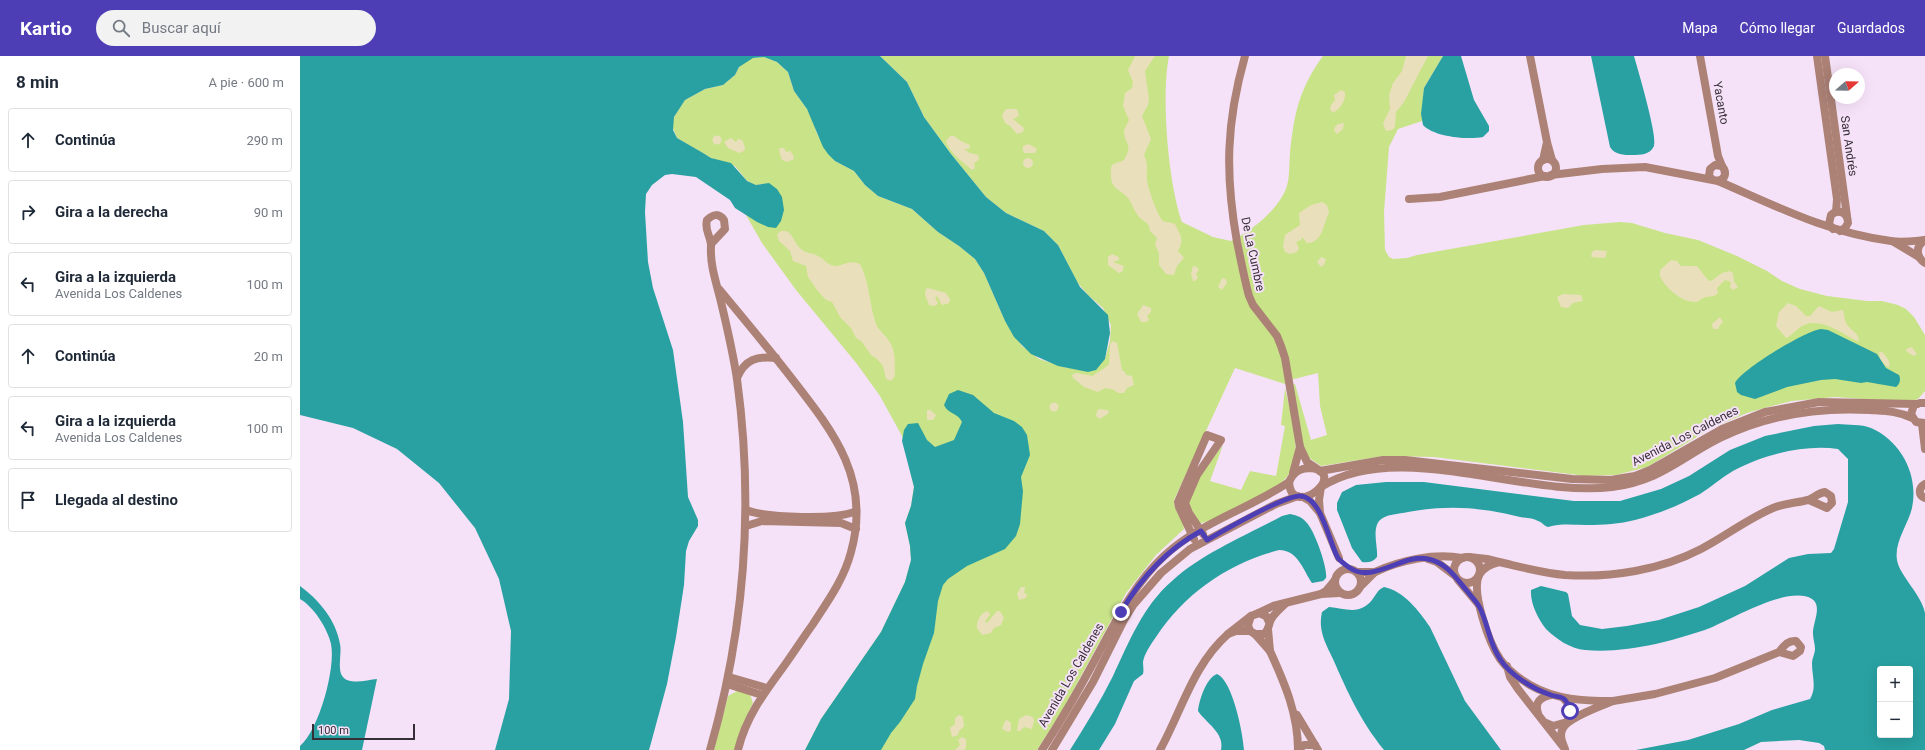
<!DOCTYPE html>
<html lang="es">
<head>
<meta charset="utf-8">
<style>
	body { margin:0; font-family:Roboto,sans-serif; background:#f2f2f3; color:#1f2937 }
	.controls { position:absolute; right:12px; bottom:12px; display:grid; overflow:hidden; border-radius:4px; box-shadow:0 4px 16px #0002 }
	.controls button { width:36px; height:36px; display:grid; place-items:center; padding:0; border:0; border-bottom:1px solid #e0e1e3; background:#fff; color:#1f2937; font:20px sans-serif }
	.compass { position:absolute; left:1529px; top:12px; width:36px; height:36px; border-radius:50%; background:#fff; box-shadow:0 4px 16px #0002; rotate:70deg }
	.scale { position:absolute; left:12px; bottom:10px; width:103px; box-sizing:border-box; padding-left:4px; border:2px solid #362e37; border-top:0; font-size:11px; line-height:14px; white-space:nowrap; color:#362e37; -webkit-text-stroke:3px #f6e2f8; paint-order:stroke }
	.stop { position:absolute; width:12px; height:12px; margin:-9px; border:3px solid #4d3eb5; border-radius:50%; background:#fff }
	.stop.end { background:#4d3eb5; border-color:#fff; box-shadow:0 1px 4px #0008 }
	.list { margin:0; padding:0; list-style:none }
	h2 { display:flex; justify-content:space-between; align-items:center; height:52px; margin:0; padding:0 16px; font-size:17px }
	h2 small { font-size:13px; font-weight:400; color:#747a83 }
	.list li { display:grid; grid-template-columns:26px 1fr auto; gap:12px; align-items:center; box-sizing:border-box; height:64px; margin:0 8px 8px; padding:0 8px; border:1px solid #e0e1e3; border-radius:4px }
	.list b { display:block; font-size:15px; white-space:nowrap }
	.list p { margin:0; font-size:13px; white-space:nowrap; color:#747a83 }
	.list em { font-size:13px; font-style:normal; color:#747a83 }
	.icon { flex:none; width:22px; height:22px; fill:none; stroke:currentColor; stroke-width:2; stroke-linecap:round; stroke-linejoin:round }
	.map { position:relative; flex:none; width:1625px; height:694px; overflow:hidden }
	header { display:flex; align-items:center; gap:24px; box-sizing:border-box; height:56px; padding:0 20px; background:#4d3eb5; color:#fff }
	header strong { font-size:19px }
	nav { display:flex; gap:22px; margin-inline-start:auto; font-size:14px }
	.search { width:280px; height:36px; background:#f2f2f3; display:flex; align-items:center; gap:10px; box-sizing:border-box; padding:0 14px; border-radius:22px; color:#747a83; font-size:15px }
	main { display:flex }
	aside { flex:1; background:#fff }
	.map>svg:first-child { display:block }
	.green { fill:#c8e388 }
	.sand { fill:#e9e0bb }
	.water { fill:#29a1a2; fill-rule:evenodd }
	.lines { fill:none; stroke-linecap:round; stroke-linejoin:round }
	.minor { stroke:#ad8276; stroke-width:8 }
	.route { stroke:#4d3eb5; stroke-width:5 }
	.labels { text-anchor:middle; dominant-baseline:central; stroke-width:4; stroke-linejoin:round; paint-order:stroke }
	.street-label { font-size:12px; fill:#362e37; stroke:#f6e2f8 }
</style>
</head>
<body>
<header>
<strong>Kartio</strong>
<div class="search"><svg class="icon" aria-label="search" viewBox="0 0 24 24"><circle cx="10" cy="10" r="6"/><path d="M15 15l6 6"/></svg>Buscar aquí</div>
<nav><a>Mapa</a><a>Cómo llegar</a><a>Guardados</a></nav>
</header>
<main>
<aside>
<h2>8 min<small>A pie · 600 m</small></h2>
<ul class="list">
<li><svg class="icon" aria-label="ahead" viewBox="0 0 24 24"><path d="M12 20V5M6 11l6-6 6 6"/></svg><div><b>Continúa</b></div><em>290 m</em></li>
<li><svg class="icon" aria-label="right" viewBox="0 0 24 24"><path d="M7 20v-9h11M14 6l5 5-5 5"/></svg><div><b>Gira a la derecha</b></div><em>90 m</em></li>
<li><svg class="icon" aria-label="left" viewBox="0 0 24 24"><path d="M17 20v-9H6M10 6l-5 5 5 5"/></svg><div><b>Gira a la izquierda</b><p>Avenida Los Caldenes</p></div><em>100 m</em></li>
<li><svg class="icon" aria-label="ahead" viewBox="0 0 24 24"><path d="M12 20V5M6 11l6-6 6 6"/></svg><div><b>Continúa</b></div><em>20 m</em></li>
<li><svg class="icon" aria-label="left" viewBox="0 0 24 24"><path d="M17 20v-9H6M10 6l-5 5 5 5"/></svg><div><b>Gira a la izquierda</b><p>Avenida Los Caldenes</p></div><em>100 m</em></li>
<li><svg class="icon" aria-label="arrive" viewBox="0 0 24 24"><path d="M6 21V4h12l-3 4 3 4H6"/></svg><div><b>Llegada al destino</b></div></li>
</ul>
</aside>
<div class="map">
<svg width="1625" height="694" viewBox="0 0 1625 694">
	<rect width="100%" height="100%" fill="#f6e2f8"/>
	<g class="green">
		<path d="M580,0H869C861,41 868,126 882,166L913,181L931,185C951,175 977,155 986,133C990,123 989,108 990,97C994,58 999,33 1023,0H1143L1124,32L1122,65L1098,73L1089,91L1084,156L1085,194L1089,201L1093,203L1107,202L1117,199L1284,169L1320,166L1332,167L1365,177L1398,184L1437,200L1467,215L1482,225L1500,233L1527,240L1567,245H1582L1598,249L1606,253L1614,261L1625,279V335L1619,342L1614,345L1603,346L1535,341L1492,345L1468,351L1447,357L1410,373L1347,411L1316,419L1286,420L1134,401L1084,400L1021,410L1008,401L1003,390L992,329L995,328L1011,384L1027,379L1020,350L1018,317L986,325L985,328L935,312L874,444C874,455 883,463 884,473L856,499L826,537L762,655L737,694H505L521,663L581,576L605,526L611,504L610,490L605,467L611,450L614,431L602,380L580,340L557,308L496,234L462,187L446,159L468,171L465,128L456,129L447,125L435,110L411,102L377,82L372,70L374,61L385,44L405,33L423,29L435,19L439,11L445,6L453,2L464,1L477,6L488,16L494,35L507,53L513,65L517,78L535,105L554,115L565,129L578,140L612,153L638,176L659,190L675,203L684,217L705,265L722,290L739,303L767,312L805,303L810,285L811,269L803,252L788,239L777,226L758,189L744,175L706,157L686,141L651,98L624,61L607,26Z"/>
		<path d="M985,332C991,361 1009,408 978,429C966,437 953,443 940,450C931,454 908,468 899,467L888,448V443L902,417L923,389L910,425L941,434L950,415L976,420L985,370L981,369Z"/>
		<polygon points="437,635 450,638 453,647 444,666 435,694 414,694 428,640"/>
	</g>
	<g class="sand">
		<path d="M835,0H855L845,15L849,43L848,49L842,60L851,83L844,99C849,110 846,112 847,123C847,130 858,161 863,165C867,167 871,166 875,168C880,179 885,183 878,195L884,202L877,210L874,219L866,218L859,209V197L855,189L857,182L850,175L849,170C847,166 843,165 840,162C834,156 832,146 827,141C819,133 811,132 811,120C810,106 813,109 824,104C834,86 824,90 824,74L829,64L823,50L825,37L832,32L833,26L828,14Z"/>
		<polygon points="1106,0 1128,0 1104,46 1096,56 1095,71 1092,74 1086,75 1083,67 1090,53 1089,39 1093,27 1102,15"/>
		<path d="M1041,34L1045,36C1046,45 1040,53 1033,57L1030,53L1031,49L1035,44L1034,39Z"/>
		<polygon points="706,53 717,53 719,60 713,63 724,72 723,76 717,78 710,70 705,67 702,59"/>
		<polygon points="1044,67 1043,73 1037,78 1034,75 1035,71 1038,68"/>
		<circle cx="417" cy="84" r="4.5"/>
		<path d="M650,80H654L661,85L670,89L669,93H664L670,97L678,99L679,104L674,107L675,112L672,114C663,106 652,99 647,88L646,85Z"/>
		<polygon points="431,82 436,86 438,83 442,84 445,91 444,95 439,97 428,92 424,86"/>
		<polygon points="729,88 737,93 735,97 724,97 723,94 723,90"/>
		<polygon points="480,92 484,92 486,96 490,95 493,99 494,103 487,106 482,104 479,95"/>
		<circle cx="728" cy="107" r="5"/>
		<path d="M1022,146L1027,149L1029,157C1023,168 1023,187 1007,187L1002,181L1001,184L996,186L999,192L997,196L990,198L985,196L983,190L985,179L1000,169L999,157L1011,149Z"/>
		<path d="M486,175C493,178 494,186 499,191C506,199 512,196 518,200C523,202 526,207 531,209C541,213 548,202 560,208C570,227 569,248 576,268C579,275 585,278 589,285C597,297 594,307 595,320L591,325L586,323L583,310L577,303L571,299L562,286L556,282L551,272L540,261L532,246L526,244L517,234L508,221L506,210L493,205L490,195L479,185L477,178L481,175Z"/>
		<polygon points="1295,194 1307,195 1305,202 1291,201 1292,196"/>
		<polygon points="812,198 819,201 819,204 813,206 824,210 822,216 819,217 808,209 808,201"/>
		<polygon points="1021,201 1026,203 1024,209 1021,211 1017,206"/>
		<path d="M1371,204L1377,205L1381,210H1397L1408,224L1411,225L1422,217L1429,215L1433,217L1434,225L1438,231L1433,234L1430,231L1431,226L1425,224L1417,232L1418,237C1414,241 1412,240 1407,241C1402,241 1400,246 1395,246C1382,246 1365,232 1360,220V214Z"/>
		<polygon points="893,210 897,211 899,214 896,218 898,222 895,225 893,225 891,217"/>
		<polygon points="922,222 926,223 927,227 922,234 918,231"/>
		<polygon points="628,232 646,237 650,243 649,247 642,249 637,240 635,242 638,247 635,250 629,249 625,239 626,233"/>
		<polygon points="1263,238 1281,239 1283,245 1273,247 1268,252 1261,251 1257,241"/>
		<path d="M1488,247L1496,250L1506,260H1510L1519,250L1532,256L1543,254C1545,260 1544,265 1548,270C1553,276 1558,276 1559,285H1557C1543,278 1521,261 1504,269C1497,272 1493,279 1486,282L1476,270L1479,256Z"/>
		<polygon points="843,249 851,252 851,256 847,260 849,264 846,266 841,266 837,258"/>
		<polygon points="1420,261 1423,266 1420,269 1418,273 1413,273 1412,268"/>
		<path d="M813,285L817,287L822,314L825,316L826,319L832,320L834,329L827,332L824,337H818L814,334L805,332L798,336L784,331L773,322L772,319L776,317L793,320C798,315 805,313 809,308L810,288Z"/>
		<polygon points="1612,291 1617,298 1614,300 1607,296 1606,293"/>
		<path d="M1579,296H1582C1586,300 1591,306 1589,311L1586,310L1580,303Z"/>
		<circle cx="754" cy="351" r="4.5"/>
		<polygon points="799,353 808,354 809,357 800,363 796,360 797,355"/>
		<polygon points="627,354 630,354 636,359 633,364 627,364"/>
		<polygon points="721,531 725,531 724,537 727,538 726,542 719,544 717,538"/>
		<path d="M688,555L690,559L685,565L687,567L697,555H700L704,562L701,569L694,572L691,577L682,579L677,572C676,565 681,556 688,555Z"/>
		<polygon points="659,659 663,661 664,670 659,675 658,679 652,681 650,672 655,668 655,662"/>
		<polygon points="726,659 733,661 734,665 732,673 724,671 720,675 717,675 719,663"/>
		<polygon points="707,664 711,667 711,675 708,676 702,673 705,665"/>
		<polygon points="662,681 666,683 666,692 664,694 655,694 660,689 658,684"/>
	</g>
	<g class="water">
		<polygon points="0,0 580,0 607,26 624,61 651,98 686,141 706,157 744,175 758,189 780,231 808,259 810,277 805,303 796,314 788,316 758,310 731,298 714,281 705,265 684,217 675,203 659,190 638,176 612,153 578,140 565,129 554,115 535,105 528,98 523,91 507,53 494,35 488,16 477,6 464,1 453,2 439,11 435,19 423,29 405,33 385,44 374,61 373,74 377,82 403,97 411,102 431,107 447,125 456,129 469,127 477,133 482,141 484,154 481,165 476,172 468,171 457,166 435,152 430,144 396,121 372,118 365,119 352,129 346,138 345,156 348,206 353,232 373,294 383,366 388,441 398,464 398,470 389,485 386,495 384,529 376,581 367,628 351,687 349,694 195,694 209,643 211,575 199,523 175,472 139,427 97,393 53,372 0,359"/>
		<path d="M1143,0H1161L1174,44L1189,70V75L1183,81C1168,84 1134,81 1123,69L1121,58L1124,32Z"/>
		<path d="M1291,0H1334C1338,14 1358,81 1354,90C1350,99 1340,99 1332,99C1324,99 1315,99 1310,91Z"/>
		<path d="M1521,273L1528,274L1577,298L1586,312L1599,319C1601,323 1600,328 1596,331L1567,326L1561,327L1535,323L1521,324L1487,331L1455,343L1441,339L1437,336L1435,327C1442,313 1505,275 1521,273Z"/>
		<path d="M658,334L673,339L694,357L714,365L722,371L727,379L730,399L721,421L723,435L720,468L716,480L705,493L667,510L648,523L643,529L638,545L634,577L623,608L617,630L615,643L600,666L591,677L581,694H505L521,663L581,576L605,526L611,504L610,490L605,467L611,450L614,431L602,385L604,374L608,368L618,367L627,384L635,391L654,384L662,366C658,357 648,358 644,349L649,338Z"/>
		<path d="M1538,368C1548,369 1561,368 1571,372C1601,385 1619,419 1612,452C1608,469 1594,486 1597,504C1599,519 1622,539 1625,557C1625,570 1625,586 1625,600C1625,631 1625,663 1625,694H1525L1524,690L1519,687L1499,684L1461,686L1444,694H1336L1388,684L1439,668L1472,654L1510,643C1517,632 1512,620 1512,608C1512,602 1515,598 1515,593C1515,588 1513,583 1513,578C1512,568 1523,550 1512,543C1489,529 1434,562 1410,572C1374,585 1324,598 1285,594C1271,593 1256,583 1246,573C1238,563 1230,547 1231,534L1241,530L1266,536L1268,538L1272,560L1280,569L1302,573L1327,570L1359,564L1399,551L1445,530L1489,502L1508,498L1531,497L1534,493L1548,446V403L1538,393C1504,388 1462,399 1433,415C1421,422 1411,431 1400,438C1380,449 1358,458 1335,464C1320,468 1303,469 1287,469C1274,469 1261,467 1248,471C1244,470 1242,466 1238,465C1233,462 1226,462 1220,461C1182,451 1146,449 1108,456C1099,458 1085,458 1079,465C1072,474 1078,491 1077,501C1073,506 1068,507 1062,506L1052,492L1037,454V447L1042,436L1056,429L1086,426H1124L1274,445H1320L1361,433L1389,420L1430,394L1465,380L1514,370ZM1580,613H1610V679H1580Z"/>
		<path d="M990,458C996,459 1002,461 1006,466C1014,473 1028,512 1026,522L1023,525L1012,527C1003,514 998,494 979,494C928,507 884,538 856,581C851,588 844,598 843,606C843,610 844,614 843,618L834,625L815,668L799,694H770C785,670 800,646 813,620C829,586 843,550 872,525C901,498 947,479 982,460Z"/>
		<path d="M0,530C19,544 36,564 40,588C42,597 37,614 43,621C50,629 67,624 77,623L62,694H0V690C19,674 36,612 31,588C28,573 13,550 0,543Z"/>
		<path d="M1084,531C1104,535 1119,555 1130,571L1165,645L1201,694H1084C1060,664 1048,637 1033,603C1025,586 1018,574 1022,556L1029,551C1045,552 1059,560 1072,544C1077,538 1077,534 1084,531Z"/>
		<path d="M917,618C933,625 943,678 944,694H921C925,677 906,667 898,655C899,645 906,622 917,618Z"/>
	</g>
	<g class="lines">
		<g class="minor">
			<path d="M945,0C926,67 925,118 937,186C941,204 944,222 949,240L953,249L977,280L981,290L985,302L1000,391"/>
			<polyline points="1230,0 1247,86"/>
			<polyline points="1400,0 1418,100 1422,110"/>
			<polyline points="1517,0 1537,143 1536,156"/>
			<polyline points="1525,0 1547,160"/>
			<circle cx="1247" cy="112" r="9"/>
			<polyline points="1243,104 1247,86 1252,104"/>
			<path d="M1251,119L1302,113L1345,111L1418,125C1426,123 1427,116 1422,110L1415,109L1410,113L1409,120L1413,124"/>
			<path d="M1418,125C1476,150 1528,177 1591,185C1602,187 1614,185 1625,184"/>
			<polyline points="1109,143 1140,141 1245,120"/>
			<path d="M1533,173L1529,168L1531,159C1539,152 1548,157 1548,167L1545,172L1540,175"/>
			<path d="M1625,184C1615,190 1616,201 1625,207"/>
			<polyline points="1594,186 1619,201"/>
			<path d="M419,233C444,263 469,293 493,324C535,378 571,424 551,496C544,523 528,545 513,568C503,582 494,596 484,610C464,637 446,661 438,694"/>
			<path d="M437,322C445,303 457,300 476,302"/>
			<polyline points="1625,347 1620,347 1614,349 1611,358 1616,366 1625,367"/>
			<polyline points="1622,368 1625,393"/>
			<path d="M1012,412C1049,419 991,464 989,426C994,415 1001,412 1012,412Z"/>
			<polyline points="1020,415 1083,404 1105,404 1272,423 1311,424 1335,420 1350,414 1422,373 1465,356 1519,346 1617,348"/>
			<polyline points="993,417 1000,391 1007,406 1016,412"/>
			<path d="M1625,428C1618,432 1618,439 1625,442"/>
			<path d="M1003,441L1010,445L1020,457L1019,444L1021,431C1097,382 1226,442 1312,431C1360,425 1380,402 1420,382C1467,359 1518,351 1570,354C1584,355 1598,355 1612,362"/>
			<path d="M446,454C466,462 538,464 556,455"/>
			<polyline points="1020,457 1039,502"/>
			<polyline points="446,470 462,465 541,467 556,473"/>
			<polyline points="894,483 879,451 878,446 907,379 921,384 897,419 885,447 889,457 903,478"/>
			<circle cx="1167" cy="514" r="13"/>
			<path d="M1169,501L1187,503L1199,506C1191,508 1183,511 1179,519C1171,536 1189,587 1200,603C1207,613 1220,623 1230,629C1256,644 1284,645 1313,645C1301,650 1269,661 1263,672C1259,679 1262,686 1265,693L1218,633L1210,621L1207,610"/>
			<polyline points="1128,503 1137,506 1154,519"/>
			<path d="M1199,506C1221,511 1243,517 1265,519C1311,522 1361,514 1401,493C1426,480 1447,463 1473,452C1485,447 1496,447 1508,444C1514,442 1518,437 1525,436L1531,440L1532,447L1527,452L1509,444"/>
			<circle cx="1048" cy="526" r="13"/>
			<polyline points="1057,516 1075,516 1062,529"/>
			<path d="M1075,516C1101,504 1134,497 1162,502"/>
			<polyline points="1035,524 1026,535 1021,538 1040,537"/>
			<polyline points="1158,524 1179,549"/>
			<polyline points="956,558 973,550 1021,538"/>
			<path d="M969,566L966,560L959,557L951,560L948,569L950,575L955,578H964C969,574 968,571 970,566C972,559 980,553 985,548"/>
			<polyline points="950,575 936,575 928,578 951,560"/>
			<polyline points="955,578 970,595 968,573"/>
			<path d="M970,595C985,628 998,658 998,694"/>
			<polyline points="429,621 467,632"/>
			<polyline points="427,628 462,639"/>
			<path d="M1313,645L1355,638L1415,622L1479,596C1484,590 1488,584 1496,585L1501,591L1500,595L1493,600L1479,596"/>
			<path d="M1238,657C1234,646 1241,641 1251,639"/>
			<polyline points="997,659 1018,694"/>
			<path d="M1246,667L1253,670L1267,666C1271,658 1271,649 1263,642"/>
			<path d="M410,694C445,572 454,448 437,323C433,297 427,271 421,246C416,225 410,210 411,190C411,180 404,174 407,164C413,158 419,157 424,164L425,173L411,188"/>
			<path d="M742,694C762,663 780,632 797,600C816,565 834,528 864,500C899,467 949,453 989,426"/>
			<polyline points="752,694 793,626 824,564 834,548 861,517 890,493 976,448 998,440"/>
			<path d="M860,694C882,654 893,609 928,578"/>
			<polyline points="998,694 1004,689 1015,689"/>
		</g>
	</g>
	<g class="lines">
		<path class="route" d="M821,556C841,522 866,494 901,475L907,484C923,475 985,439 1000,440C1022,441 1029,487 1038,502C1041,506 1046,509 1050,512C1073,528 1103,497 1128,503C1147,507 1156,522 1167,535C1171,540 1177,546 1180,552C1188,568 1189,587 1200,603C1210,619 1233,633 1251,639C1256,641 1262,640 1265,644C1268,647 1269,651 1270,655"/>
	</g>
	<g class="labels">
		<g class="street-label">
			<text transform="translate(1421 47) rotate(80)">Yacanto</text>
			<text transform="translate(1549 90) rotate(82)">San Andrés</text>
			<text transform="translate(953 198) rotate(78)">De La Cumbre</text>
			<text transform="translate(1385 380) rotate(-27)">Avenida Los Caldenes</text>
			<text transform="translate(771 619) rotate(-60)">Avenida Los Caldenes</text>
		</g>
	</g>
</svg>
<div class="controls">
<button>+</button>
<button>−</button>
</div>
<svg class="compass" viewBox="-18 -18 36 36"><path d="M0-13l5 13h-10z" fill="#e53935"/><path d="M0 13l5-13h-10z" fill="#747a83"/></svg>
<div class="scale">100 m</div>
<div class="stop" style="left:1270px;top:655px"></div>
<div class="stop end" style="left:821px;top:556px"></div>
</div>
</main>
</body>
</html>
